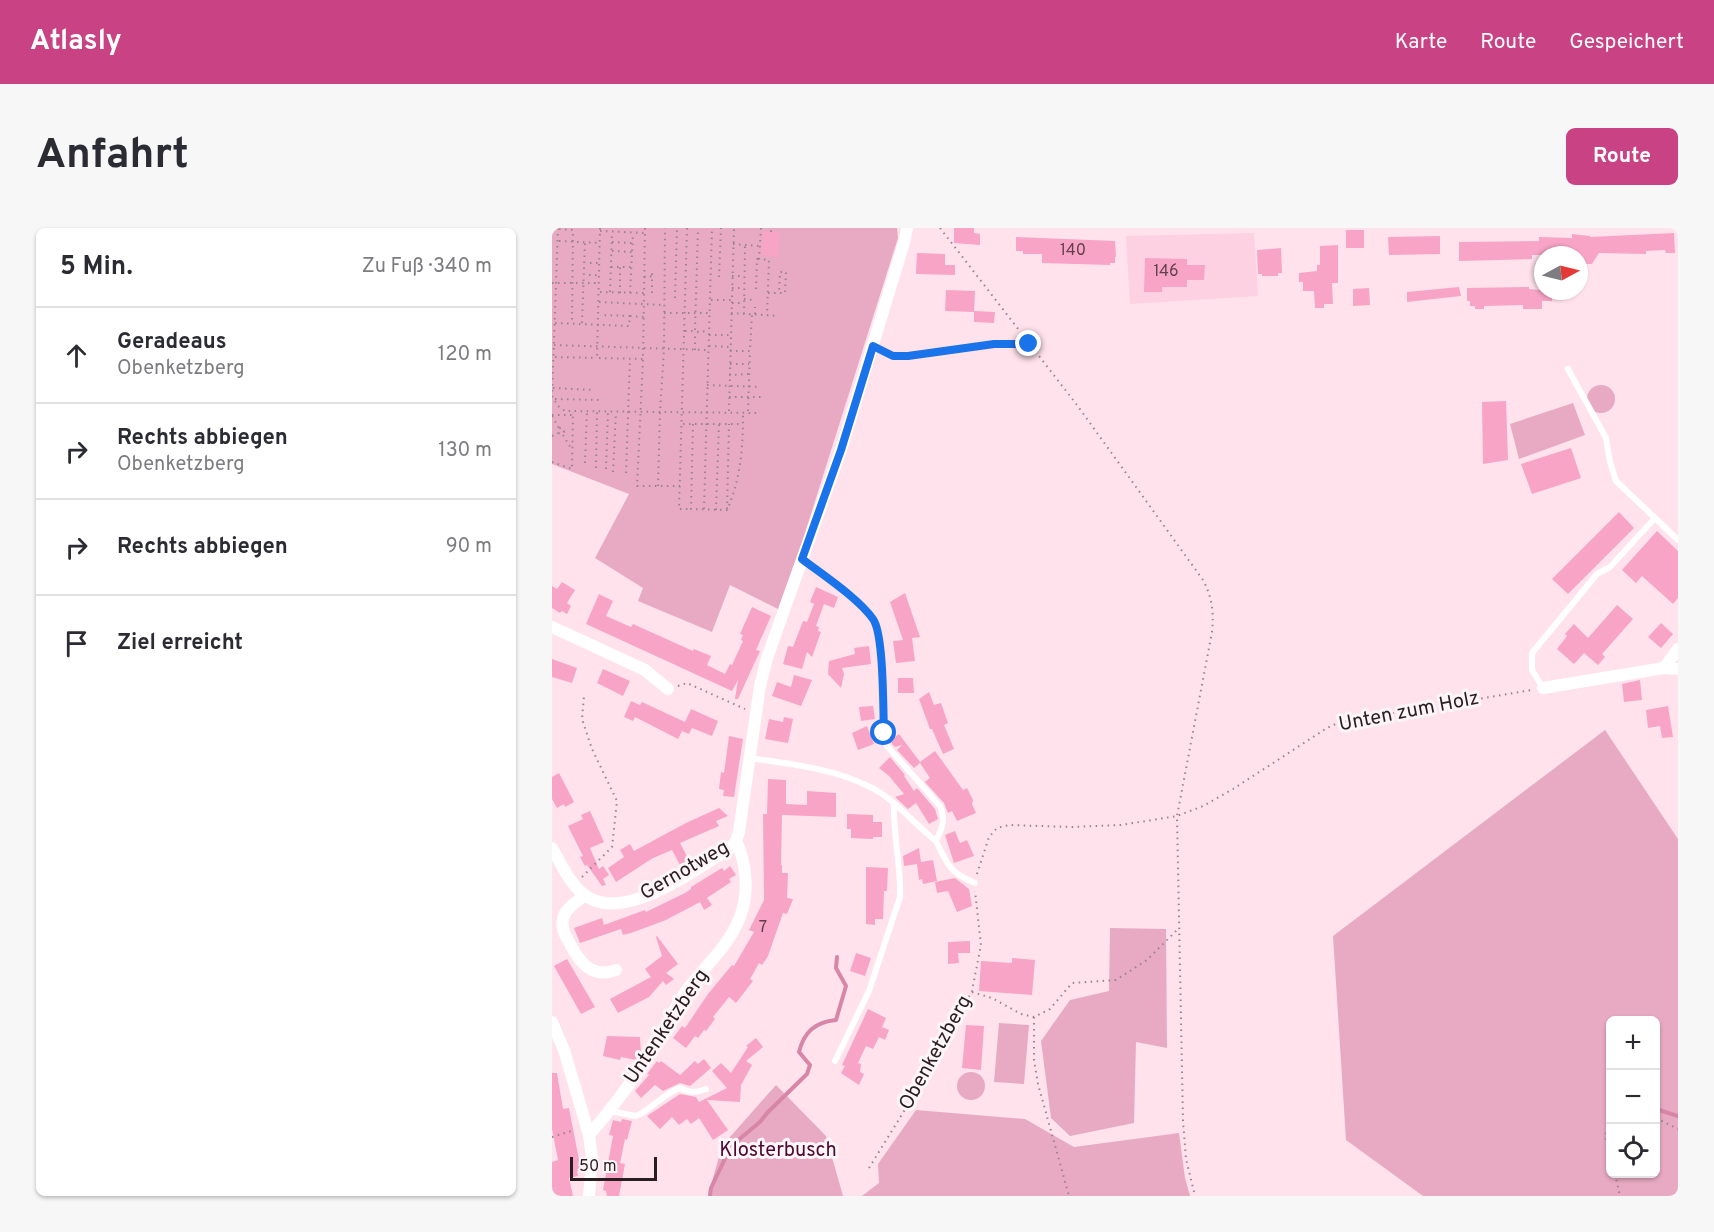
<!DOCTYPE html>
<html lang="de">
<head>
<meta charset="utf-8">
<style>
	body { margin:0; font-family:Overpass,sans-serif; background:#f7f7f7; color:#2b2b33 }
	.controls { position:absolute; right:18px; bottom:18px; display:grid; overflow:hidden; border-radius:9px; box-shadow:0 2px 4px #0004 }
	.controls button { width:54px; height:54px; display:grid; place-items:center; padding:0; border:0; border-bottom:2px solid #e1e1e2; background:#fff; color:#2b2b33; font:30px sans-serif }
	.compass { position:absolute; left:982px; top:18px; width:54px; height:54px; border-radius:50%; background:#fff; box-shadow:0 2px 4px #0004; rotate:83deg }
	.scale { position:absolute; left:18px; bottom:15px; width:87px; box-sizing:border-box; padding-left:6px; border:3px solid #2a1d22; border-top:0; font-size:16px; line-height:21px; white-space:nowrap; color:#2a1d22; -webkit-text-stroke:4px #fdf6f8; paint-order:stroke }
	.stop { position:absolute; width:18px; height:18px; margin:-14px; border:4px solid #1a73e8; border-radius:50%; background:#fff }
	.stop.end { background:#1a73e8; border-color:#fff; box-shadow:0 2px 6px #0008 }
	.list { margin:0; padding:0; list-style:none }
	h2 { display:flex; justify-content:space-between; align-items:center; height:78px; margin:0; padding:0 24px; font-size:26px }
	h2 small { font-size:20px; font-weight:400; color:#7c7c81 }
	.list li { display:grid; grid-template-columns:39px 1fr auto; gap:18px; align-items:center; box-sizing:border-box; height:96px; padding:0 24px; border-top:2px solid #e1e1e2 }
	.list b { display:block; font-size:22px; white-space:nowrap }
	.list p { margin:0; font-size:20px; white-space:nowrap; color:#7c7c81 }
	.list em { font-size:20px; font-style:normal; color:#7c7c81 }
	.icon { flex:none; width:33px; height:33px; fill:none; stroke:currentColor; stroke-width:2; stroke-linecap:round; stroke-linejoin:round }
	.map { position:relative; flex:none; width:1126px; height:968px; overflow:hidden; border-radius:9px }
	header { display:flex; align-items:center; gap:36px; box-sizing:border-box; height:84px; padding:0 30px; background:#c94384; color:#fff }
	header strong { font-size:28px }
	nav { display:flex; gap:33px; margin-inline-start:auto; font-size:21px }
	.intro { display:flex; align-items:center; justify-content:space-between; box-sizing:border-box; height:144px; padding:0 36px }
	h1 { margin:0; font-size:42px }
	.button { padding:15px 27px; border-radius:9px; background:#c94384; color:#fff; font-size:21px; font-weight:700 }
	main { display:flex; gap:36px; padding:0 36px }
	aside { flex:1; background:#fff; border-radius:9px; box-shadow:0 2px 4px #0004 }
	.map>svg:first-child { display:block }
	.built { fill:#fdd1e1 }
	.green { fill:#e8aac2; fill-rule:evenodd }
	.lines { fill:none; stroke-linecap:round; stroke-linejoin:round }
	.stream { stroke:#d886a8; stroke-width:4 }
	.building { fill:#f8a4c6 }
	.path { stroke:#9a848c; stroke-width:2; stroke-dasharray:1.5 4.5; stroke-linecap:butt }
	.service { stroke:#fff; stroke-width:6 }
	.minor { stroke:#fff; stroke-width:12 }
	.route { stroke:#1a73e8; stroke-width:8 }
	.labels { text-anchor:middle; dominant-baseline:central; stroke-width:6; stroke-linejoin:round; paint-order:stroke }
	.number-label { font-size:16px; fill:#5e3f4b }
	.street-label { font-size:20px; fill:#2a1d22; stroke:#fdf6f8 }
	.park-label { font-size:20px; fill:#50062e; stroke:#fdf6f8 }
</style>
</head>
<body>
<header>
<strong>Atlasly</strong>
<nav><a>Karte</a><a>Route</a><a>Gespeichert</a></nav>
</header>
<div class="intro"><h1>Anfahrt</h1><a class="button">Route</a></div>
<main>
<aside>
<h2>5 Min.<small>Zu Fuß · 340 m</small></h2>
<ul class="list">
<li><svg class="icon" aria-label="ahead" viewBox="0 0 24 24"><path d="M12 20V5M6 11l6-6 6 6"/></svg><div><b>Geradeaus</b><p>Obenketzberg</p></div><em>120 m</em></li>
<li><svg class="icon" aria-label="right" viewBox="0 0 24 24"><path d="M7 20v-9h11M14 6l5 5-5 5"/></svg><div><b>Rechts abbiegen</b><p>Obenketzberg</p></div><em>130 m</em></li>
<li><svg class="icon" aria-label="right" viewBox="0 0 24 24"><path d="M7 20v-9h11M14 6l5 5-5 5"/></svg><div><b>Rechts abbiegen</b></div><em>90 m</em></li>
<li><svg class="icon" aria-label="arrive" viewBox="0 0 24 24"><path d="M6 21V4h12l-3 4 3 4H6"/></svg><div><b>Ziel erreicht</b></div></li>
</ul>
</aside>
<div class="map">
<svg width="1126" height="968" viewBox="0 0 1126 968">
	<rect width="100%" height="100%" fill="#ffe2ec"/>
	<polygon class="built" points="702,5 706,68 578,76 574,8"/>
	<g class="green">
		<polygon points="0,0 345,0 346,10 247,324 226,381 178,357 160,404 86,373 91,360 43,330 77,266 0,236"/>
		<circle cx="1049" cy="171" r="14"/>
		<polygon points="1021,175 1033,207 967,231 958,196"/>
		<path d="M1053,502L1126,611V968H871L794,912L781,708ZM1058,792H1104V946H1058Z"/>
		<polygon points="558,700 614,701 615,820 584,814 582,895 518,908 499,890 489,813 518,772 557,763"/>
		<polygon points="447,795 477,797 472,856 442,854"/>
		<circle cx="419" cy="858" r="14"/>
		<polygon points="224,857 274,908 291,968 156,968 170,918"/>
		<polygon points="364,882 473,891 522,919 627,905 633,950 638,968 310,968 327,955 326,936"/>
	</g>
	<g class="lines">
		<g class="stream">
			<polyline points="1104,881 1126,888"/>
			<path d="M158,968L159,960L179,918L208,894L216,884L255,846L258,837L247,824C252,804 263,794 284,792L294,758L284,740L285,729"/>
		</g>
	</g>
	<g class="building">
		<polygon points="402,0 422,0 422,5 428,6 428,17 402,15"/>
		<rect x="794" y="2" width="18" height="18"/>
		<polygon points="211,3 228,4 226,29 209,27"/>
		<polygon points="1122,5 1123,25 1114,25 1113,22 1094,23 1094,26 1047,25 1040,36 1027,36 1027,27 980,27 980,31 907,33 907,14 987,13 987,9 1020,10 1020,6 1038,8 1038,9"/>
		<polygon points="888,8 888,26 837,27 836,9"/>
		<polygon points="464,9 563,13 564,29 563,29 563,35 558,35 558,37 490,35 490,26 471,26 471,23 464,23"/>
		<polygon points="786,17 786,55 780,55 781,76 772,76 772,80 763,80 762,63 751,63 751,54 747,54 747,45 765,43 765,37 768,37 768,18"/>
		<polygon points="729,20 730,45 726,45 726,48 710,48 710,46 706,46 705,22"/>
		<polygon points="365,25 393,26 393,37 403,37 403,47 364,46"/>
		<polygon points="593,30 635,31 635,37 653,37 652,52 635,52 635,59 610,59 610,64 592,64"/>
		<polygon points="907,59 909,68 855,74 855,64"/>
		<polygon points="977,59 977,61 1000,63 1000,73 990,73 990,81 971,81 971,77 932,78 932,81 923,81 923,78 918,78 918,73 915,73 915,60"/>
		<polygon points="817,60 818,77 801,78 801,61"/>
		<polygon points="394,62 423,63 422,84 393,83"/>
		<polygon points="422,83 443,84 442,95 422,94"/>
		<polygon points="954,173 956,232 931,236 930,174"/>
		<polygon points="1019,220 1029,250 980,266 969,236"/>
		<polygon points="1067,284 1082,300 1016,366 1000,351"/>
		<polygon points="1105,303 1126,323 1126,370 1121,376 1090,348 1084,355 1070,342"/>
		<polygon points="10,354 23,362 15,375 19,378 15,386 10,383 8,385 0,380 0,358 5,361"/>
		<polygon points="264,359 286,369 282,380 272,376 264,398 267,399 266,403 269,404 260,429 255,424 250,441 231,436 236,418 241,419 251,393 255,394 262,376 258,374"/>
		<polygon points="353,365 368,409 360,410 363,433 344,435 341,413 351,412 338,374"/>
		<polygon points="47,366 61,373 54,388 79,399 81,396 141,423 142,421 159,428 155,437 173,446 178,436 180,437 191,413 189,412 191,407 188,406 200,379 219,388 204,422 208,423 186,471 183,471 186,452 180,463 34,396"/>
		<polygon points="1065,377 1081,391 1050,426 1053,429 1046,437 1032,425 1022,436 1005,421 1015,408 1013,406 1022,396 1036,410"/>
		<polygon points="1109,395 1121,406 1109,420 1096,409"/>
		<polygon points="317,418 319,436 290,440 292,446 289,460 276,446 277,433 303,426 302,420"/>
		<polygon points="0,431 25,440 20,455 0,449"/>
		<polygon points="51,441 78,453 71,468 45,455"/>
		<polygon points="242,447 260,452 249,478 220,468 225,454 239,459"/>
		<polygon points="346,450 361,450 362,465 346,465"/>
		<polygon points="1088,452 1090,472 1072,474 1070,456"/>
		<polygon points="377,464 382,477 389,475 396,495 392,497 402,521 391,526 380,501 378,501 367,471"/>
		<polygon points="79,473 88,477 90,474 133,494 139,481 166,493 160,508 140,500 137,506 130,503 126,511 83,489 81,493 72,489"/>
		<polygon points="321,478 323,491 309,493 307,479"/>
		<polygon points="1116,478 1121,509 1110,510 1108,498 1096,500 1094,482"/>
		<polygon points="232,489 241,491 236,515 213,511 217,491 231,494"/>
		<polygon points="315,498 322,516 306,522 300,505"/>
		<polygon points="347,506 368,534 383,523 411,562 415,560 421,572 420,576 424,585 405,593 400,583 396,585 392,575 373,554 378,550 368,535 362,540 345,522 350,517 343,519 340,516 339,512"/>
		<polygon points="177,508 191,511 182,569 171,568 172,562 167,561 169,544 172,545"/>
		<polygon points="338,529 353,547 352,548 362,563 365,560 383,581 386,591 377,596 364,575 356,581 343,569 352,566 337,548 327,540"/>
		<polygon points="7,545 22,574 13,579 12,576 5,580 0,571 0,549"/>
		<polygon points="216,551 234,552 234,576 255,577 255,563 284,565 284,589 230,587 229,637 230,637 230,645 236,645 235,670 241,671 235,686 231,685 216,728 210,737 207,735 198,751 201,753 184,775 177,769 161,789 163,791 154,803 152,802 146,810 143,808 134,820 121,810 130,798 133,800 156,766 180,737 182,738 202,704 197,702 212,672 211,586 215,586"/>
		<polygon points="167,580 176,588 164,593 167,598 128,615 137,632 128,637 120,622 101,630 64,654 56,640 72,629 68,622 78,616 82,623 134,595"/>
		<polygon points="38,583 52,614 38,620 47,641 51,638 57,647 51,651 54,657 50,658 35,637 33,638 28,629 31,628 16,598 31,591 29,587"/>
		<polygon points="295,586 321,587 321,594 330,594 330,609 321,609 321,611 299,610 299,601 295,601"/>
		<polygon points="403,603 408,615 415,612 422,628 402,635 393,607"/>
		<polygon points="367,620 369,634 381,632 385,653 371,656 370,651 367,652 365,636 352,638 351,628"/>
		<polygon points="178,638 184,647 177,651 179,654 155,670 160,677 152,682 148,674 114,692 79,705 71,707 69,701 28,715 22,700 50,690 52,697 93,682 94,684 133,665 139,661 139,659 170,640 172,643"/>
		<polygon points="314,639 336,640 335,663 332,663 331,691 323,691 323,697 314,696"/>
		<polygon points="403,650 417,661 420,678 405,684 396,663 385,665 383,654"/>
		<polygon points="105,708 126,736 114,745 122,751 114,757 111,753 97,769 66,785 58,771 99,749 93,741 110,728 104,709"/>
		<polygon points="418,713 418,725 406,725 407,735 396,736 396,714"/>
		<polygon points="304,725 319,730 313,748 298,743"/>
		<polygon points="460,730 483,732 480,767 427,763 429,733 460,735"/>
		<polygon points="15,731 43,779 29,786 2,738"/>
		<polygon points="316,781 334,790 330,799 337,802 333,812 327,809 321,821 314,818 306,835 309,836 308,844 312,846 307,857 289,845 293,838 290,837"/>
		<polygon points="414,797 432,798 429,842 410,840"/>
		<polygon points="55,808 88,809 89,825 84,832 69,829 68,832 51,828"/>
		<polygon points="204,810 211,819 194,833 200,837 189,857 188,874 155,872 176,902 161,912 147,890 139,896 135,891 127,897 120,889 108,901 95,888 128,866 144,869 147,874 175,860 160,843 169,835 179,845 196,819 194,818"/>
		<polygon points="152,831 159,840 138,858 128,855 111,863 103,857 89,870 83,863 97,847 95,846 105,833 107,835 109,833 128,847 143,833 146,836"/>
		<polygon points="0,845 5,845 11,881 17,880 29,942 25,943 26,948 17,950 21,968 0,968 0,934 6,932 0,901"/>
		<polygon points="70,891 80,893 75,912 73,911 68,935 73,936 67,968 55,968 54,963 51,962 61,908 57,907 61,892 69,894"/>
	</g>
	<g class="lines">
		<g class="path">
			<polyline points="6,0 0,168 6,178 13,183 208,185"/>
			<polyline points="48,0 45,130 91,131"/>
			<polyline points="93,0 91,131 85,258 128,258"/>
			<polyline points="135,0 127,281 139,281"/>
			<polyline points="209,0 207,31 217,32 215,87"/>
			<path d="M388,0L525,177L651,352C660,369 662,384 660,404L625,588L631,893L634,931L643,968"/>
			<polyline points="7,1 21,2 20,95"/>
			<polyline points="48,3 93,5"/>
			<polyline points="219,4 219,0"/>
			<polyline points="7,13 48,15"/>
			<polyline points="60,14 80,15"/>
			<polyline points="181,16 208,18"/>
			<polyline points="60,23 80,24"/>
			<polyline points="38,35 47,35"/>
			<polyline points="59,39 79,39"/>
			<polyline points="37,47 47,47"/>
			<polyline points="180,48 192,48"/>
			<polyline points="92,49 103,48"/>
			<polyline points="167,49 169,0"/>
			<polyline points="0,55 47,55"/>
			<polyline points="180,60 192,60"/>
			<polyline points="204,61 205,31 207,31"/>
			<polyline points="48,64 92,65"/>
			<polyline points="58,64 60,4"/>
			<polyline points="68,65 68,39"/>
			<polyline points="78,65 81,5"/>
			<polyline points="100,65 100,44"/>
			<polyline points="216,65 233,65 234,44 228,44 227,65"/>
			<polyline points="123,70 125,0"/>
			<polyline points="192,71 201,72"/>
			<polyline points="159,72 180,72"/>
			<polyline points="47,74 110,77"/>
			<polyline points="180,75 192,75"/>
			<polyline points="112,85 157,85"/>
			<polyline points="179,85 227,88"/>
			<polyline points="192,86 193,17"/>
			<polyline points="203,86 203,79"/>
			<polyline points="78,88 92,89"/>
			<polyline points="3,95 77,98 78,88 48,87"/>
			<polyline points="30,95 33,14"/>
			<polyline points="143,102 146,0"/>
			<polyline points="133,103 142,103"/>
			<polyline points="145,104 156,103"/>
			<polyline points="157,107 178,107"/>
			<polyline points="2,117 155,122"/>
			<polyline points="157,118 178,119"/>
			<polyline points="143,122 143,105"/>
			<polyline points="178,123 198,123 200,86"/>
			<polyline points="332,123 341,128 356,128 442,116 477,116"/>
			<polyline points="3,129 45,130"/>
			<polyline points="178,136 197,136"/>
			<polyline points="177,147 197,146"/>
			<polyline points="155,157 209,159"/>
			<polyline points="1,160 42,162"/>
			<polyline points="177,169 210,169"/>
			<polyline points="3,171 51,172"/>
			<polyline points="177,183 182,0"/>
			<polyline points="196,183 198,123"/>
			<polyline points="0,187 21,187"/>
			<polyline points="0,188 7,200"/>
			<polyline points="131,196 191,196"/>
			<path d="M141,196L139,281L175,282C189,250 191,219 191,185"/>
			<circle cx="9" cy="203" r="3"/>
			<polyline points="11,207 20,222"/>
			<polyline points="0,208 6,205"/>
			<polyline points="0,234 20,241 21,184"/>
			<polyline points="33,235 35,183"/>
			<polyline points="44,240 45,183"/>
			<polyline points="54,241 56,183"/>
			<polyline points="61,244 64,184"/>
			<polyline points="74,245 78,131"/>
			<polyline points="106,258 108,184 112,121 113,0"/>
			<polyline points="152,281 160,0"/>
			<polyline points="175,281 177,196"/>
			<polyline points="164,282 167,196"/>
			<polyline points="126,458 135,455 193,481"/>
			<polyline points="425,646 437,609 445,600 457,597 521,599 569,597 625,588 651,578 681,561 775,500 788,494 980,462"/>
			<polyline points="30,649 60,619 65,573 40,521 30,491 32,468"/>
			<polyline points="420,764 440,770 469,786 482,789 498,781 520,755 564,752 595,732 627,700"/>
			<polyline points="482,789 482,832 486,856 517,968"/>
			<polyline points="1104,890 1126,901"/>
			<polyline points="1058,900 1053,907 1058,928"/>
			<polyline points="0,909 23,902"/>
			<polyline points="317,940 378,841 420,763 429,717 423,663"/>
			<polyline points="1063,946 1068,968"/>
		</g>
		<g class="service">
			<polyline points="1016,141 1054,210 1058,234 1064,253 1103,290"/>
			<polyline points="991,460 980,442 980,425 1045,346 1058,339 1103,290 1126,312"/>
			<path d="M198,530C237,536 280,540 316,558C341,569 362,596 384,613C390,601 394,591 388,578L335,518L334,512C330,486 333,410 321,392C311,375 268,345 251,331"/>
			<path d="M384,613C395,636 398,645 423,655"/>
			<path d="M283,833L317,763L348,669C349,637 341,607 342,576"/>
			<path d="M58,883L84,888C98,882 114,864 128,860C138,865 143,865 154,861"/>
		</g>
		<g class="minor">
			<polyline points="0,399 93,442 116,461"/>
			<polyline points="1112,440 1126,421"/>
			<polyline points="991,460 1112,440 1126,441"/>
			<path d="M0,620C9,636 17,654 31,666C71,698 144,640 179,620L184,613L187,604L208,458L215,430L289,222L353,11L355,0"/>
			<path d="M33,667C25,674 13,680 11,691C9,700 13,707 17,714C27,734 40,751 64,742"/>
			<polyline points="0,794 12,822 37,907 40,930 37,968"/>
			<path d="M37,907C60,881 81,852 100,823C113,804 121,781 134,763C152,739 177,718 188,689C197,666 195,635 184,613"/>
		</g>
	</g>
	<g class="lines">
		<path class="route" d="M332,505C331,482 332,406 321,391C306,370 271,347 250,331L289,222L321,118L341,128H356L442,116H477"/>
	</g>
	<g class="labels">
		<g class="number-label">
			<text x="521" y="23">140</text>
			<text x="614" y="44">146</text>
			<text x="211" y="700">7</text>
		</g>
		<g class="street-label">
			<text transform="translate(857 484) rotate(-11)">Unten zum Holz</text>
			<text transform="translate(133 643) rotate(-30)">Gernotweg</text>
			<text transform="translate(115 799) rotate(-56)">Untenketzberg</text>
			<text transform="translate(384 825) rotate(-61)">Obenketzberg</text>
		</g>
		<g class="park-label">
			<text x="226" y="923">Klosterbusch</text>
		</g>
	</g>
</svg>
<div class="controls">
<button>+</button>
<button>−</button>
<button><svg class="icon" aria-label="locate" viewBox="0 0 24 24"><circle cx="12" cy="12" r="6"/><path d="M12 2v4M12 18v4M2 12h4M18 12h4"/></svg></button>
</div>
<svg class="compass" viewBox="-18 -18 36 36"><path d="M0-13l5 13h-10z" fill="#e53935"/><path d="M0 13l5-13h-10z" fill="#7c7c81"/></svg>
<div class="scale">50 m</div>
<div class="stop" style="left:332px;top:505px"></div>
<div class="stop end" style="left:477px;top:116px"></div>
</div>
</main>
</body>
</html>
